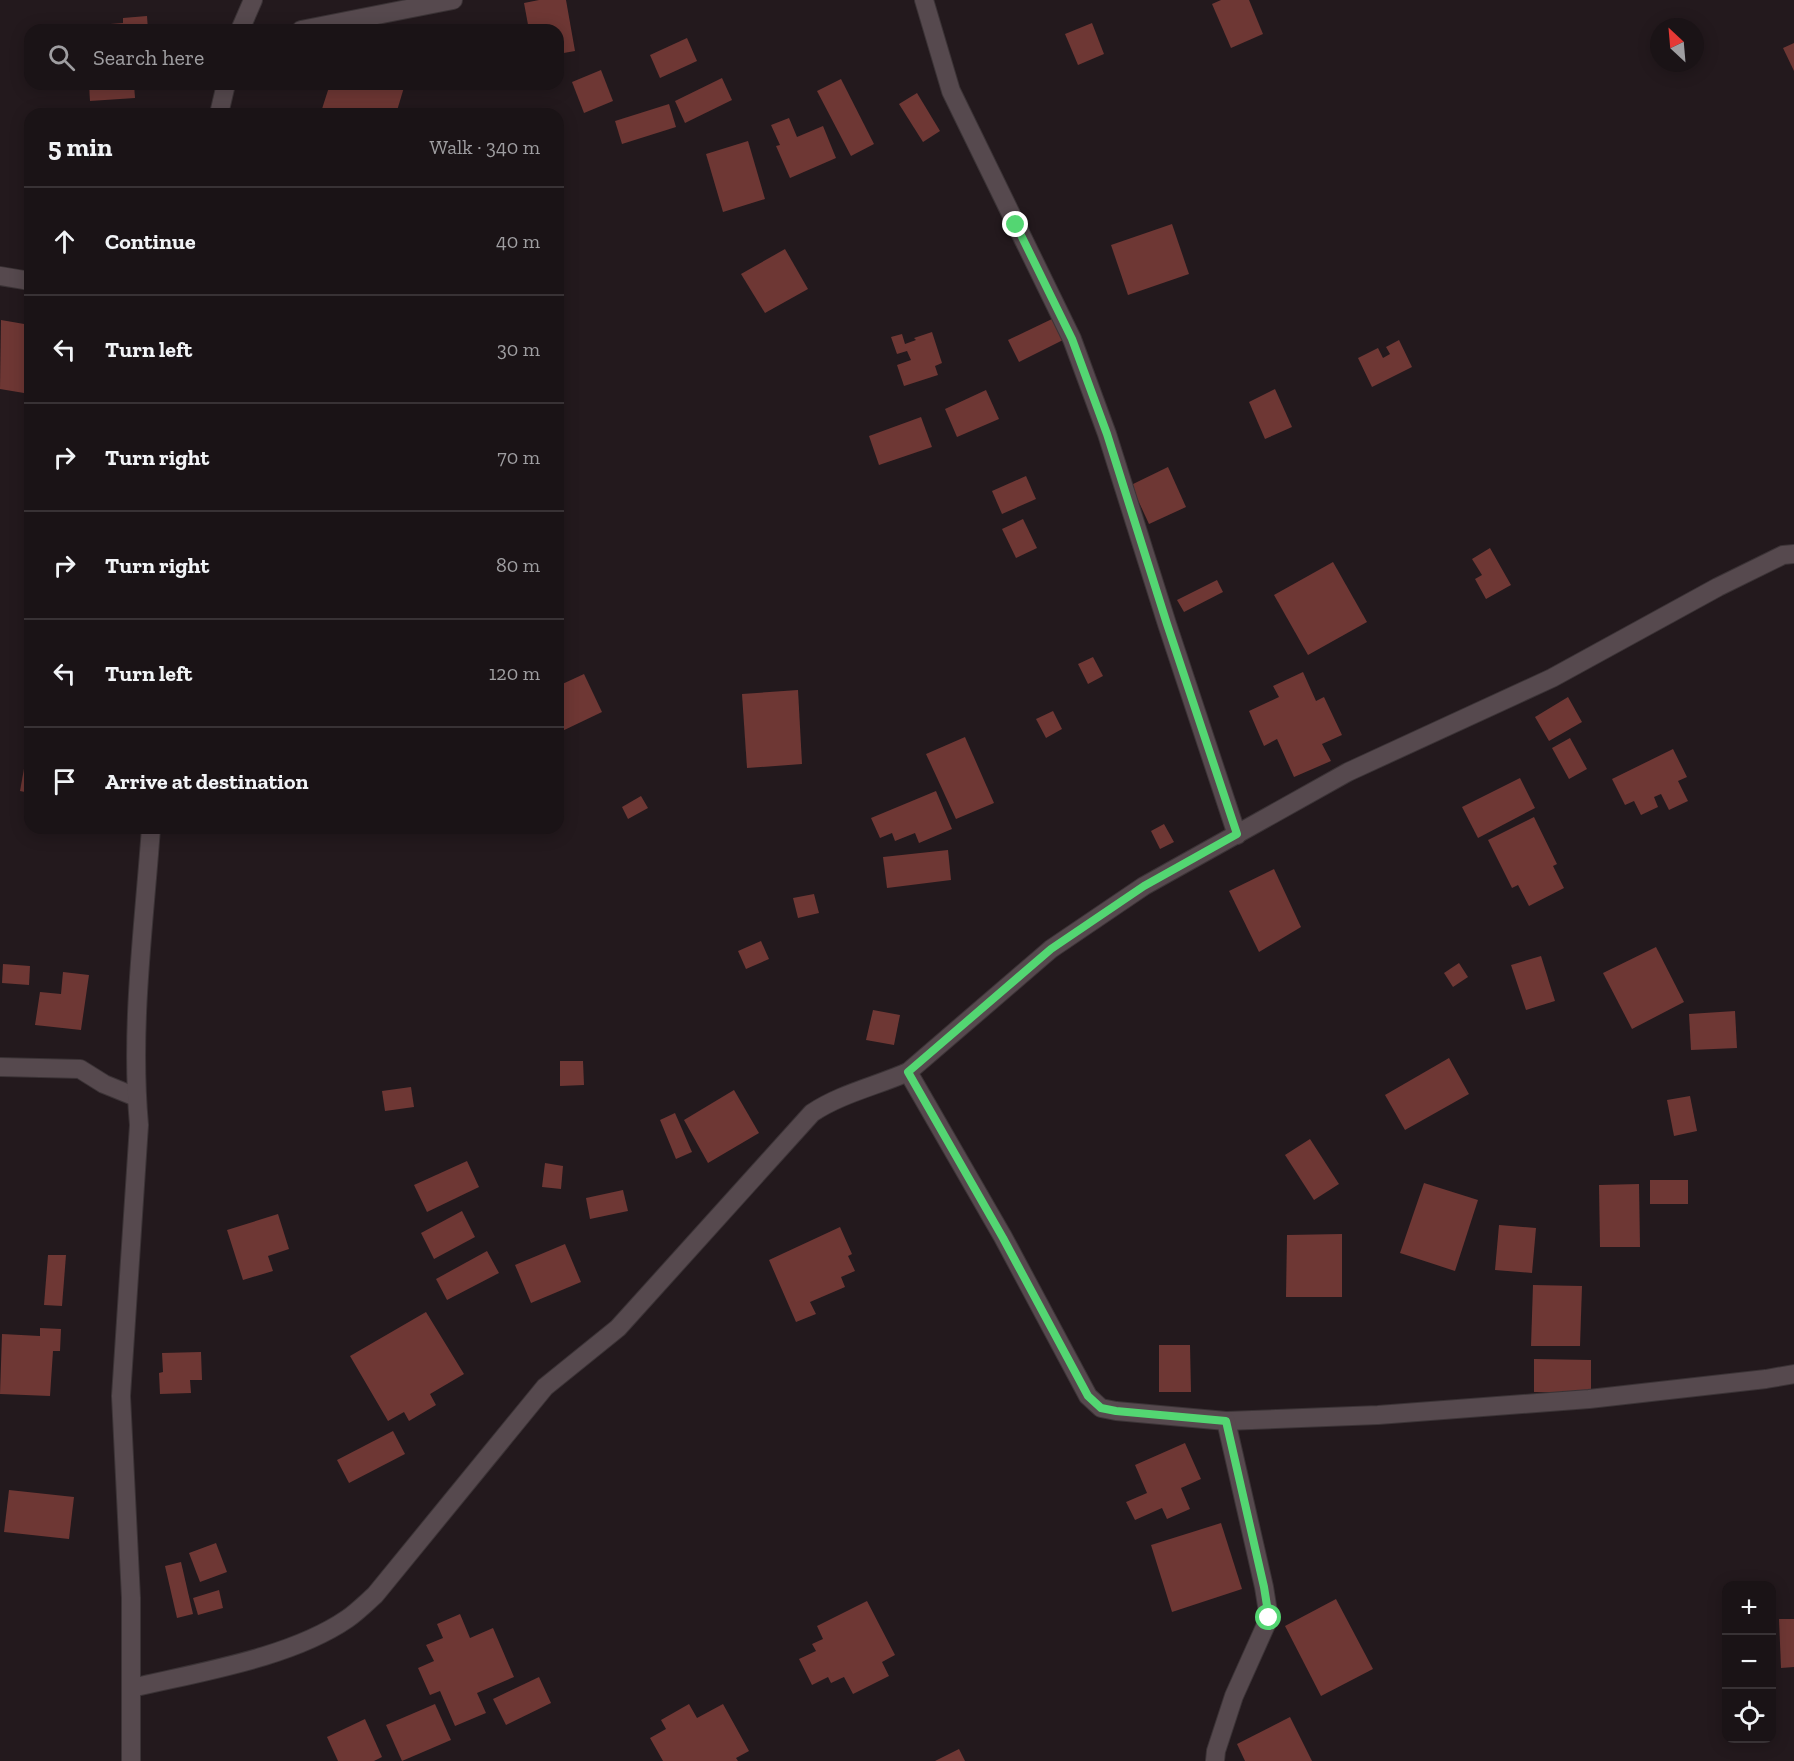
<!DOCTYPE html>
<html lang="en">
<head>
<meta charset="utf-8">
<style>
	body { margin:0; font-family:"Zilla Slab",serif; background:#231c1f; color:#f1f3f6 }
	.controls { position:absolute; right:18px; bottom:18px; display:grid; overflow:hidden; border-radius:12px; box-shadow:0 3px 15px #0003 }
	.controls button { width:54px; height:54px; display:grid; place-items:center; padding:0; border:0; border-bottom:2px solid #383235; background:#1a1316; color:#f1f3f6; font:30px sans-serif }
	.compass { position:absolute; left:1650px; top:18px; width:54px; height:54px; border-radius:50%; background:#1a1316; box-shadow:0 3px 15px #0003; rotate:334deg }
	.stop { position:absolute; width:18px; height:18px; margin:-14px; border:4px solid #53d672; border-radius:50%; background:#fff }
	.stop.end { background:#53d672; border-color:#fff; box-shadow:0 2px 6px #0008 }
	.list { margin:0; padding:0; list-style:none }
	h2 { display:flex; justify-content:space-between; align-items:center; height:78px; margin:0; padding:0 24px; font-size:26px }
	h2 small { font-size:20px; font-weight:400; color:#9f9ea1 }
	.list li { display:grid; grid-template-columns:39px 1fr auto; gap:18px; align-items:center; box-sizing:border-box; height:108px; padding:0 24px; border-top:2px solid #383235 }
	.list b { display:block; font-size:22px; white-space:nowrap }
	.list em { font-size:20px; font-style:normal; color:#9f9ea1 }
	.icon { flex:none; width:33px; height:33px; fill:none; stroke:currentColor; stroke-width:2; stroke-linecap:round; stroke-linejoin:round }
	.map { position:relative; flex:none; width:1794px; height:1761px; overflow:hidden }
	.search { position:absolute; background:#1a1316; box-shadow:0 3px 15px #0003; left:24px; top:24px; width:540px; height:66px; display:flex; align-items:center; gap:15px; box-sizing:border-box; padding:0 21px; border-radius:18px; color:#9f9ea1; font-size:22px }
	.panel { position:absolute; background:#1a1316; box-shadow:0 3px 15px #0003; left:24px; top:108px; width:540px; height:726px; border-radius:18px }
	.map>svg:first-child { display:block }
	.building { fill:#6e3734 }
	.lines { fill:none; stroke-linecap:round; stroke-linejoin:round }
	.minor-casing { stroke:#3b3336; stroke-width:20 }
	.minor { stroke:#56494e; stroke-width:18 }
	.route { stroke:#53d672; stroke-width:8 }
</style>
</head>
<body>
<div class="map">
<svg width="1794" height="1761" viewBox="0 0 1794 1761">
	<rect width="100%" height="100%" fill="#23191d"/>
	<g class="building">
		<polygon points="539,0 566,0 575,51 558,54 558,30 529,30 524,3"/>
		<polygon points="1221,0 1249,0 1263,34 1231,48 1212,4"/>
		<polygon points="147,16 148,30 85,30 85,26 123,23 123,18"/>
		<polygon points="1092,23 1104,54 1078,65 1065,34"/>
		<polygon points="687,38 697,61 660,78 650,55"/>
		<polygon points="1794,43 1794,71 1783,48"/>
		<polygon points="601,70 613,101 584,113 572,82"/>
		<polygon points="722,78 732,100 685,123 675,101"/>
		<polygon points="841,79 874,144 851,156 817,91"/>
		<polygon points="89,84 134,84 135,98 90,101"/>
		<polygon points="330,84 405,84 396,114 329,114 321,112"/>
		<polygon points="917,93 940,131 923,142 899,104"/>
		<polygon points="669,104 676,127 622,144 615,121"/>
		<polygon points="789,118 797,137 823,126 836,158 790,178 776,146 780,145 771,125"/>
		<polygon points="748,141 765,199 723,212 706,154"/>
		<polygon points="1172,224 1189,274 1128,295 1111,245"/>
		<polygon points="785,249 808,289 765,313 741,274"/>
		<polygon points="1052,319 1063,340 1019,362 1008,340"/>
		<polygon points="1,320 30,325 30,394 0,389"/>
		<polygon points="932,332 942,363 935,366 938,375 904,386 897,365 911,360 907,351 897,354 891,337 902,334 905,344 916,340 914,338"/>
		<polygon points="1399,340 1412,367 1372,387 1358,358 1378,348 1383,358 1390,354 1386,347"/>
		<polygon points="1275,389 1292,427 1265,439 1249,402"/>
		<polygon points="986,390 999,419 957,437 945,409"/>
		<polygon points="921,417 932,447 879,465 869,436"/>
		<polygon points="1168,467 1186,507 1149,524 1131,485"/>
		<polygon points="1026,476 1036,499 1002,514 992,491"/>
		<polygon points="1023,519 1037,548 1016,558 1002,529"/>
		<polygon points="1490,548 1511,585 1486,599 1475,579 1482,575 1472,559"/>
		<polygon points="1333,562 1367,622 1308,655 1274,595"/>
		<polygon points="1217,580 1223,592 1184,612 1177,600"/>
		<polygon points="1093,657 1103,676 1088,684 1078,664"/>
		<polygon points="1303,672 1316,701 1324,697 1342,735 1322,744 1331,761 1294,777 1277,739 1264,746 1249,711 1279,697 1273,686"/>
		<polygon points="584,674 602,712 558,733 558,686"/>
		<polygon points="798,690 802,764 747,768 742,694"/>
		<polygon points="1568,697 1582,722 1549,741 1535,717"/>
		<polygon points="1053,711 1062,729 1046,738 1036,719"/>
		<polygon points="965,737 994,803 956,819 926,754"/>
		<polygon points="1570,738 1587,769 1569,779 1552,748"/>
		<polygon points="29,741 30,742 30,793 20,791"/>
		<polygon points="1673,749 1687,777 1678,781 1688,801 1669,810 1661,794 1654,797 1658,807 1641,815 1634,801 1625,805 1612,779"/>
		<polygon points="1520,778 1535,808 1478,838 1462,807"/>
		<polygon points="936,791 952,829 919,843 915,833 895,841 892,833 880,838 871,818"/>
		<polygon points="641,796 648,808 628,819 622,807"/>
		<polygon points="1534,817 1557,864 1553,866 1564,888 1529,906 1518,885 1512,888 1488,840"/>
		<polygon points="1164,824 1174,842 1160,849 1151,831"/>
		<polygon points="948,850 951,880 887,888 883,857"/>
		<polygon points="1274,869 1301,927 1259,952 1229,891"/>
		<polygon points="814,894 819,913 798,918 793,898"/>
		<polygon points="761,941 769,959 746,969 738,951"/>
		<polygon points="1656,947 1684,1002 1632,1029 1603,973"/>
		<polygon points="1541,956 1555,1001 1526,1010 1511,965"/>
		<polygon points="1459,963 1468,977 1453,987 1444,973"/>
		<polygon points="3,964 30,966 29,985 2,983"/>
		<polygon points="63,972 89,975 81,1030 35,1025 40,992 61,994"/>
		<polygon points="873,1010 900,1015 894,1045 866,1040"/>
		<polygon points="1735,1011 1737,1048 1691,1050 1689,1014"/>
		<polygon points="1449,1058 1469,1094 1405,1130 1385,1095"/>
		<polygon points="560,1061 583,1061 584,1085 560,1086"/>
		<polygon points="411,1087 414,1107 385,1111 382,1091"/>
		<polygon points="734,1090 759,1133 708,1163 684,1120"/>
		<polygon points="1690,1096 1697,1131 1674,1136 1667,1100"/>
		<polygon points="675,1113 692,1152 676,1159 660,1120"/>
		<polygon points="1310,1139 1339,1184 1314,1200 1285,1155"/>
		<polygon points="467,1161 479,1187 427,1212 414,1185"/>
		<polygon points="545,1163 563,1166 561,1189 542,1187"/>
		<rect x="1650" y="1180" width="38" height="24"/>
		<polygon points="1424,1183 1478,1200 1455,1271 1400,1253"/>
		<polygon points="1639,1184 1640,1247 1600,1247 1599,1185"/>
		<polygon points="623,1190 628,1211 590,1219 586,1198"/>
		<polygon points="462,1211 475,1237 434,1259 421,1233"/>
		<polygon points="278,1214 289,1249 268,1256 273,1271 243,1280 227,1230"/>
		<polygon points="1499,1225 1536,1228 1532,1273 1495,1270"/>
		<polygon points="840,1227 852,1254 848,1256 855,1271 841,1277 845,1287 810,1302 816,1314 796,1322 769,1260"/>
		<polygon points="1342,1234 1342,1297 1286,1297 1287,1235"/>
		<polygon points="565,1244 581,1282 531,1303 515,1265"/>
		<polygon points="487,1251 499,1273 447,1300 436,1279"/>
		<polygon points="48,1255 66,1255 62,1306 44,1305"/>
		<polygon points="1533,1285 1582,1286 1580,1346 1531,1346"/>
		<polygon points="426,1312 464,1374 430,1394 436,1405 409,1421 404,1412 388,1421 350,1356"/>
		<polygon points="40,1328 61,1329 60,1351 53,1351 50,1396 0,1394 2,1334 40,1336"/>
		<polygon points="1159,1345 1190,1345 1191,1392 1159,1392"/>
		<polygon points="201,1352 202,1380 190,1380 191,1393 160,1394 159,1373 163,1372 162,1353"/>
		<polygon points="1534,1359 1591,1360 1591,1393 1534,1392"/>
		<polygon points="393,1431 405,1454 349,1483 337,1460"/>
		<polygon points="1185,1443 1201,1479 1181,1488 1190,1509 1167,1519 1162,1508 1135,1520 1126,1502 1147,1493 1135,1465"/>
		<polygon points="9,1490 74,1497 69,1539 4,1532"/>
		<polygon points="1221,1523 1242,1589 1172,1612 1151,1545"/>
		<polygon points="216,1543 227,1572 200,1582 189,1553"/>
		<polygon points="181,1562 193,1614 177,1618 165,1566"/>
		<polygon points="219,1590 223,1608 198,1615 193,1598"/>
		<polygon points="1336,1599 1373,1669 1321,1696 1285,1626"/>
		<polygon points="867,1601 895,1655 882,1662 889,1676 853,1694 844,1677 831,1683 828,1677 812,1685 799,1659 816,1651 812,1644 823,1639 817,1626"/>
		<polygon points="460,1614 470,1638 493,1628 514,1677 477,1693 486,1713 455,1726 440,1691 430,1695 418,1668 434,1661 426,1645 443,1638 437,1624"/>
		<polygon points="1779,1619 1794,1619 1794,1667 1781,1668"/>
		<polygon points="539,1677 551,1703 506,1725 493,1699"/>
		<polygon points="435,1704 451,1740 402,1761 386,1725"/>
		<polygon points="689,1704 697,1718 723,1704 749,1751 736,1758 738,1761 663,1761 650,1738 666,1729 661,1720"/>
		<polygon points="1290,1717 1312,1761 1245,1761 1237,1744"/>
		<polygon points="365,1719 382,1757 374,1761 338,1761 327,1737"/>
		<polygon points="959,1749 965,1761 935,1761"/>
	</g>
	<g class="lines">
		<defs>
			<g id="minor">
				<polyline points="924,0 951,91 1072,339 1107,434 1167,624 1237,835"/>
				<polyline points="240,30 253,0"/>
				<polyline points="301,30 453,0"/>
				<polyline points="219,114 226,84"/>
				<polyline points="0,276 30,281"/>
				<polyline points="0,1067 80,1069 104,1084 136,1097"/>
				<polyline points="908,1072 1003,1237 1088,1396 1101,1408 1116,1411 1226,1421 1378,1415 1589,1399 1766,1379 1794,1374"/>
				<path d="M132,1688C199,1672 290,1658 347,1619C357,1612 366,1603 375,1595L545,1387L618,1328L812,1113C840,1094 876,1086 908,1072L1051,949L1144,886L1348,772L1552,678L1718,587L1783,555L1794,554"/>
				<path d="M131,1761V1598L121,1396L139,1125C130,1026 144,926 151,828"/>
				<polyline points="1215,1761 1216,1751 1234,1696 1269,1618 1264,1587 1226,1421"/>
			</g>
		</defs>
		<use href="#minor" class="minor-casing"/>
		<use href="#minor" class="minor"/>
	</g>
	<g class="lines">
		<polyline class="route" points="1016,225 1072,339 1107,434 1167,624 1237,834 1144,886 1051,949 908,1072 1003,1238 1088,1396 1101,1408 1116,1411 1226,1421 1264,1587 1269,1618"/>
	</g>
</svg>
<div class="controls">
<button>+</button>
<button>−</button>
<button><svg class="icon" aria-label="locate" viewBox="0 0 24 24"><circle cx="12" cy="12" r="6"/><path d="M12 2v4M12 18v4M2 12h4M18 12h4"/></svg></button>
</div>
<svg class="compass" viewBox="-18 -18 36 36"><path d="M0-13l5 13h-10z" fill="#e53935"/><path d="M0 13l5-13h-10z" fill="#9f9ea1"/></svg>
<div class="stop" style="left:1269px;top:1618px"></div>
<div class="stop end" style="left:1016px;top:225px"></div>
<div class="search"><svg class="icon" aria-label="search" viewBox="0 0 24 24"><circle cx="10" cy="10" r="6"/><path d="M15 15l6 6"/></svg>Search here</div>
<section class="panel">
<h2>5 min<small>Walk · 340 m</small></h2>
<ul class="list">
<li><svg class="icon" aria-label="ahead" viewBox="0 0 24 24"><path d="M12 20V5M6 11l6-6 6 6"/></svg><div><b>Continue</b></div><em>40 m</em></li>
<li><svg class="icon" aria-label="left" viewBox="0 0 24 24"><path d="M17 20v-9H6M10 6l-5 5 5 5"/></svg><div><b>Turn left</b></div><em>30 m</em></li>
<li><svg class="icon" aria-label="right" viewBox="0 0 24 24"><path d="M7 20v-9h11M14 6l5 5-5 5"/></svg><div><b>Turn right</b></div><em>70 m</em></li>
<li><svg class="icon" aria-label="right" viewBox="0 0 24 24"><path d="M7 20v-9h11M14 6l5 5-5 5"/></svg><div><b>Turn right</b></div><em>80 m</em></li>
<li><svg class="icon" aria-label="left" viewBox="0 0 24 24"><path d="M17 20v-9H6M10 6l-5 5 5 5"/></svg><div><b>Turn left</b></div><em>120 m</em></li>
<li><svg class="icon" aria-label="arrive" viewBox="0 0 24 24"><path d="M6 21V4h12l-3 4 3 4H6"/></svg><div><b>Arrive at destination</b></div></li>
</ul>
</section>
</div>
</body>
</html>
